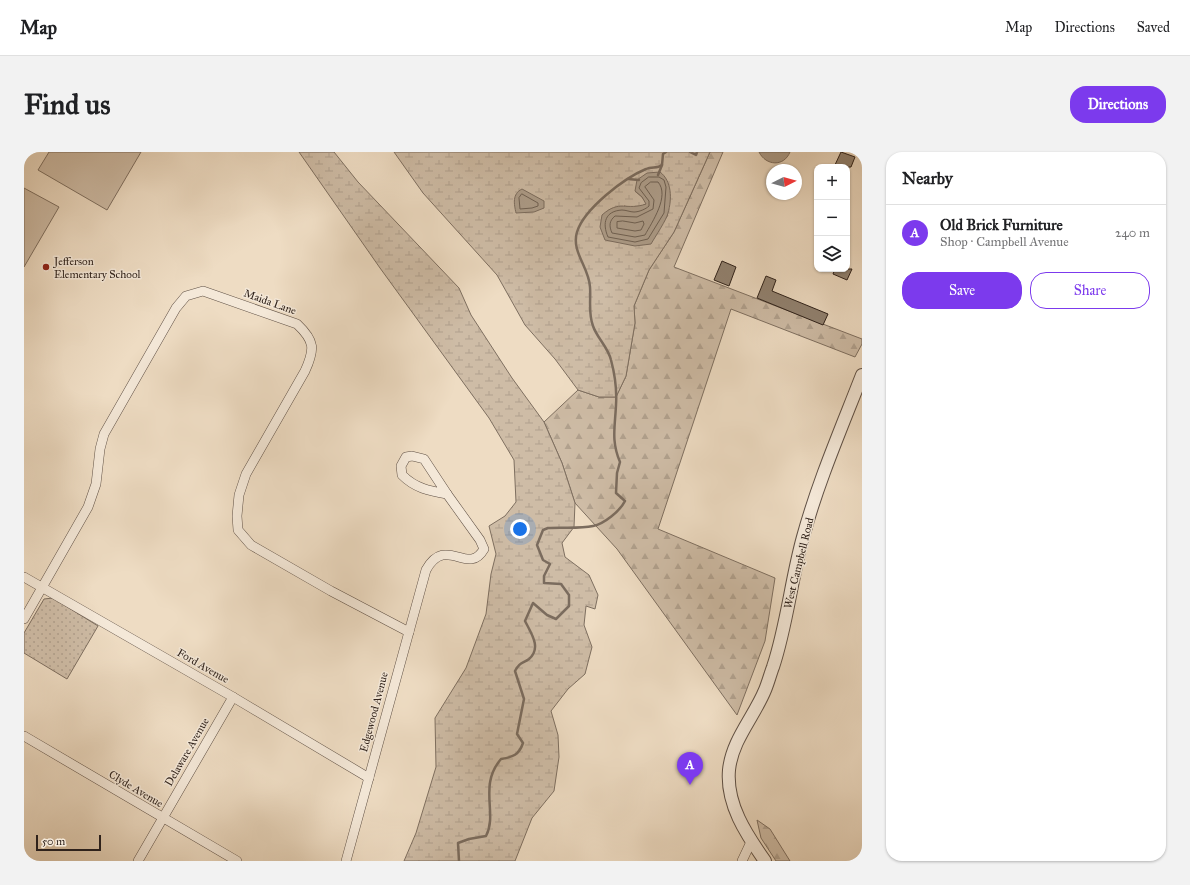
<!DOCTYPE html>
<html lang="en">
<head>
<meta charset="utf-8">
<style>
	body { margin:0; font-family:"IM FELL Great Primer",serif; background:#f2f2f2; color:#202124 }
	.controls { position:absolute; right:12px; top:12px; display:grid; overflow:hidden; border-radius:8px; box-shadow:0 1px 3px #0004 }
	.controls button { width:36px; height:36px; display:grid; place-items:center; padding:0; border:0; border-bottom:1px solid #e0e0e0; background:#fff; color:#202124; font:20px sans-serif }
	.compass { position:absolute; left:742px; top:12px; width:36px; height:36px; border-radius:50%; background:#fff; box-shadow:0 1px 3px #0004; rotate:84deg }
	.scale { position:absolute; left:12px; bottom:10px; width:65px; box-sizing:border-box; padding-left:4px; border:2px solid #2f221b; border-top:0; font-size:11px; line-height:14px; white-space:nowrap; color:#2f221b; -webkit-text-stroke:3px #f4e8d8; paint-order:stroke }
	.you { position:absolute; left:496px; top:377px; width:14px; height:14px; margin:-10px; border:3px solid #fff; border-radius:50%; background:#1a73e8; box-shadow:0 0 0 6px #1a73e833 }
	.badge { display:grid; place-items:center; width:26px; height:26px; border-radius:50%; background:#7c3aed; color:#fff; font-size:13px; font-weight:700 }
	.pin { position:absolute; translate:-50% -33px; filter:drop-shadow(0 1px 2px #0008) }
	.pin::after { content:''; position:absolute; top:21px; width:14px; height:12px; background:inherit; clip-path:polygon(0 0,100% 0,50% 100%) }
	.list { margin:0; padding:0; list-style:none }
	h2 { display:flex; justify-content:space-between; align-items:center; height:52px; margin:0; padding:0 16px; font-size:17px }
	h2 small { font-size:13px; font-weight:400; color:#757577 }
	.list li { display:grid; grid-template-columns:26px 1fr auto; gap:12px; align-items:center; box-sizing:border-box; height:56px; padding:0 16px; border-top:1px solid #e0e0e0 }
	.list b { display:block; font-size:15px; white-space:nowrap }
	.list p { margin:0; font-size:13px; white-space:nowrap; color:#757577 }
	.list em { font-size:13px; font-style:normal; color:#757577 }
	.actions { display:flex; gap:8px; padding:12px 16px }
	.actions a { flex:1; padding:9px 0; border:1px solid #7c3aed; border-radius:16px; text-align:center; font-size:14px; color:#7c3aed }
	.actions .main { background:#7c3aed; color:#fff }
	.icon { flex:none; width:22px; height:22px; fill:none; stroke:currentColor; stroke-width:2; stroke-linecap:round; stroke-linejoin:round }
	.map { position:relative; flex:none; width:838px; height:709px; overflow:hidden; border-radius:16px }
	header { display:flex; align-items:center; gap:24px; box-sizing:border-box; height:56px; padding:0 20px; background:#fff; border-bottom:1px solid #e0e0e0 }
	header strong { font-size:19px }
	nav { display:flex; gap:22px; margin-inline-start:auto; font-size:14px }
	.intro { display:flex; align-items:center; justify-content:space-between; box-sizing:border-box; height:96px; padding:0 24px }
	h1 { margin:0; font-size:28px }
	.button { padding:10px 18px; border-radius:16px; background:#7c3aed; color:#fff; font-size:14px; font-weight:700 }
	main { display:flex; gap:24px; padding:0 24px }
	aside { flex:1; background:#fff; border-radius:16px; box-shadow:0 1px 3px #0004 }
	.map>svg:first-child { display:block }
	.grass { fill:url(#grass-dots); stroke:#7e6f60 }
	.forest { fill:url(#forest-firs); stroke:#7e6f60 }
	.wetland { fill:url(#wetland-marsh); stroke:#7e6f60; fill-rule:evenodd }
	.green { fill:#cebca6; stroke:#7e6f60 }
	.water { fill:#ad9d8a; stroke:#7b6c5e }
	.lines { fill:none; stroke-linecap:round; stroke-linejoin:round }
	.shore { stroke:#6e6052; stroke-width:1 }
	.stream { stroke:#7b6c5e; stroke-width:2.5 }
	.building { fill:#928372; stroke:#2f221b }
	.minor-casing { stroke:#5f5045; stroke-width:10 }
	.tertiary-casing { stroke:#5f5045; stroke-width:14 }
	.minor { stroke:#f4e8d8; stroke-width:9 }
	.tertiary { stroke:#f4e8d8; stroke-width:12 }
	.poi-dot { fill:#8f2418; stroke:#f4e8d8; stroke-width:1.5 }
	.labels { text-anchor:middle; dominant-baseline:central; stroke-width:3; stroke-linejoin:round; paint-order:stroke }
	.poi-label { font-size:11px; fill:#2f221b; stroke:#f4e8d8; text-anchor:start }
	.street-label { font-size:11px; fill:#2f221b; stroke:#f4e8d8 }
</style>
</head>
<body>
<header>
<strong>Map</strong>
<nav><a>Map</a><a>Directions</a><a>Saved</a></nav>
</header>
<div class="intro"><h1>Find us</h1><a class="button">Directions</a></div>
<main>
<div class="map">
<svg width="838" height="709" viewBox="0 0 838 709">
	<defs>
		<pattern id="grass-dots" width="8" height="8" patternUnits="userSpaceOnUse"><rect width="8" height="8" fill="#cebca6"/><path d="M2 2h.1M6 6h.1" fill="none" stroke="#b1a18e" stroke-width="1.8" stroke-linecap="round"/></pattern>
		<pattern id="forest-firs" width="22" height="20" patternUnits="userSpaceOnUse"><rect width="22" height="20" fill="#cebca6"/><path d="M5 1l3.5 6h-7zM16 11l3.5 6h-7z" fill="#b1a18e"/></pattern>
		<pattern id="wetland-marsh" width="20" height="14" patternUnits="userSpaceOnUse"><rect width="20" height="14" fill="#cebca6"/><path d="M1 5h8M5 5V1M11 12h8M15 12V8" fill="none" stroke="#b1a18e"/></pattern>
	</defs>
	<rect width="100%" height="100%" fill="#eedcc3"/>
	<filter id="stains"><feTurbulence type="fractalNoise" baseFrequency=".005" numOctaves="4"/><feColorMatrix values="0 0 0 0 .2 0 0 0 0 .09 0 0 0 0 .02 0 0 0 .5 -.17"/></filter>
	<radialGradient id="worn" r=".72"><stop offset=".6" stop-color="#630" stop-opacity="0"/><stop offset="1" stop-color="#630" stop-opacity=".3"/></radialGradient>
	<polygon class="grass" points="29,446 74,474 43,527 0,501 0,481 20,447"/>
	<g class="forest">
		<polygon points="686,0 699,0 650,115 838,187 838,192 831,205 707,157 634,377 751,426 741,489 713,563 593,397 551,351 538,311 520,270 554,238 575,245 592,245 602,224 611,171 610,154 625,118 650,80"/>
		<polygon points="733,668 746,677 766,709 752,709 737,686"/>
	</g>
	<g class="wetland">
		<polygon points="275,0 310,0 334,30 435,136 447,163 488,226 520,270 538,311 551,351 550,375 538,391 541,405 565,423 574,443 571,457 562,454 560,473 568,495 561,522 544,537 527,559 534,583 535,605 530,639 508,666 491,709 380,709 392,681 412,615 411,566 442,516 462,462 467,422 472,402 465,374 481,364 492,350 490,308 465,266 356,116"/>
		<path d="M370,0H686L650,80L625,118L610,154L611,171L602,224L592,245H575L554,238L531,207L501,173L473,123L399,41ZM611,39L644,63L637,73L600,54L611,56L623,52L618,45Z"/>
	</g>
	<g class="green">
		<polygon points="25,0 117,0 83,58 14,18"/>
		<polygon points="0,36 35,55 0,115"/>
	</g>
	<g class="water">
		<path d="M735,0H766C760,15 742,14 735,0Z"/>
		<path d="M636,20C648,29 648,47 644,61C643,67 631,85 627,92L611,94L581,88L576,75L578,63C596,47 602,59 622,52L618,45L611,39L613,28L623,21Z"/>
		<path d="M498,37L520,49V56L510,60L492,61C490,52 488,42 498,37Z"/>
	</g>
	<g class="lines">
		<g class="shore">
			<path d="M625,25H635L640,28L642,35L640,61L624,87L611,90L584,85C578,71 581,59 598,58C602,58 606,60 610,60C615,60 622,57 625,54V49L615,36L617,31Z"/>
			<path d="M627,30H634C646,44 628,70 621,83L611,85L588,81C585,74 585,69 591,64L613,65L629,57L630,48L621,35Z"/>
			<polygon points="498,42 514,51 514,54 508,56 496,57 495,46"/>
			<polygon points="599,69 611,71 619,69 620,72 617,78 611,79 593,76 593,70"/>
		</g>
		<g class="stream">
			<polyline points="666,0 672,3 673,0"/>
			<polyline points="634,23 638,13"/>
			<polyline points="604,27 615,28"/>
			<path d="M435,709L434,691L445,687L462,684C474,661 454,634 477,607C489,605 495,603 499,591L493,582L500,547L491,519C496,510 498,512 505,507C518,496 507,481 501,469L509,451L523,463L532,467L545,454V443L537,432L520,431V424L526,412L519,408L513,393L519,378L524,376C538,375 555,377 569,374C580,372 596,359 601,349L592,341L593,321L596,310C587,289 591,275 592,253C593,238 591,223 587,208C584,195 573,186 569,174C564,161 567,147 566,135C565,115 547,100 553,80C560,57 600,26 622,17C628,14 633,17 638,13L639,2L642,0"/>
		</g>
	</g>
	<g class="building">
		<polygon points="817,0 831,5 827,15 810,15"/>
		<polygon points="698,109 712,115 705,134 690,128"/>
		<polygon points="811,117 828,117 823,128 809,122"/>
		<polygon points="742,124 752,128 748,139 804,162 799,173 733,146"/>
	</g>
	<g class="lines">
		<defs>
			<g id="minor">
				<path d="M388,304L400,307L423,342C405,339 391,336 378,323L377,314L382,305Z"/>
				<polyline points="0,425 209,545 345,626"/>
				<path d="M0,467L64,355L72,332L76,297L80,282L152,156L162,144L179,139L273,172C291,189 291,197 281,219L222,322L215,343L213,364L214,378L227,393L307,439L385,480"/>
				<polyline points="0,584 213,709"/>
				<polyline points="114,709 209,545"/>
				<path d="M322,709L402,418C422,382 444,425 460,397L456,388L423,342"/>
				<polyline points="718,709 727,690"/>
			</g>
			<path id="tertiary" d="M741,709C722,682 702,652 705,618C708,588 730,565 741,538C744,531 746,523 749,515C763,473 767,428 779,385C794,330 817,277 838,223"/>
		</defs>
		<use href="#minor" class="minor-casing"/>
		<use href="#tertiary" class="tertiary-casing"/>
		<use href="#minor" class="minor"/>
		<use href="#tertiary" class="tertiary"/>
	</g>
	<circle class="poi-dot" cx="22" cy="115" r="4"/>
	<g class="labels">
		<g class="poi-label">
			<text x="30" y="109">Jefferson<tspan x="30" dy="13">Elementary School</tspan></text>
		</g>
		<g class="street-label">
			<text transform="translate(246 150) rotate(20)">Maida Lane</text>
			<text transform="translate(775 411) rotate(-76)">West Campbell Road</text>
			<text transform="translate(179 514) rotate(30)">Ford Avenue</text>
			<text transform="translate(350 560) rotate(-75)">Edgewood Avenue</text>
			<text transform="translate(163 600) rotate(-60)">Delaware Avenue</text>
			<text transform="translate(112 637) rotate(31)">Clyde Avenue</text>
		</g>
	</g>
	<rect width="100%" height="100%" filter="url(#stains)"/>
	<rect width="100%" height="100%" fill="url(#worn)"/>
</svg>
<div class="controls">
<button>+</button>
<button>−</button>
<button><svg class="icon" aria-label="layers" viewBox="0 0 24 24"><path d="M12 4l9 5-9 5-9-5zM3 14l9 5 9-5"/></svg></button>
</div>
<svg class="compass" viewBox="-18 -18 36 36"><path d="M0-13l5 13h-10z" fill="#e53935"/><path d="M0 13l5-13h-10z" fill="#757577"/></svg>
<div class="scale">50 m</div>
<div class="you"></div>
<div class="pin badge" style="left:666px;top:633px">A</div>
</div>
<aside>
<h2>Nearby<small></small></h2>
<ul class="list">
<li><span class="badge">A</span><div><b>Old Brick Furniture</b><p>Shop · Campbell Avenue</p></div><em>240 m</em></li>
</ul>
<div class="actions"><a class="main">Save</a><a>Share</a></div>
</aside>
</main>
</body>
</html>
